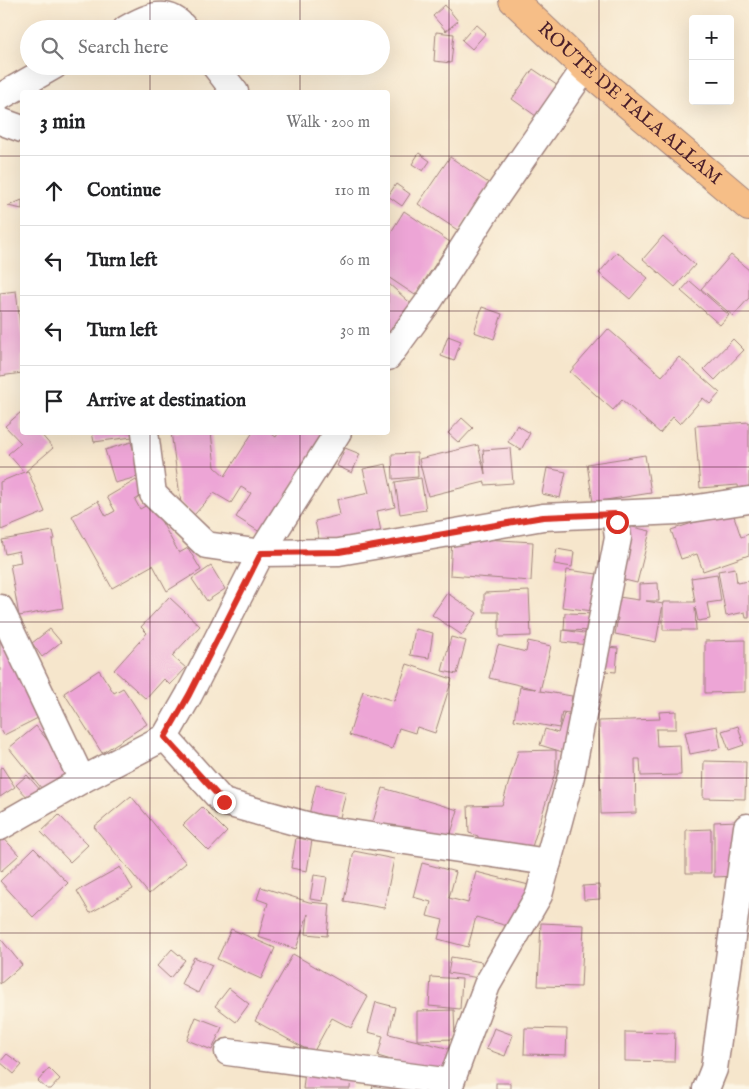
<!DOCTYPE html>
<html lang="en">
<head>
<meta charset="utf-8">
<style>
	body { margin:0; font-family:"IM FELL English",serif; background:#f2f2f2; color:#202124 }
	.controls { position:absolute; right:15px; top:15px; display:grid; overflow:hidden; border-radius:5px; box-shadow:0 5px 20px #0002 }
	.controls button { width:45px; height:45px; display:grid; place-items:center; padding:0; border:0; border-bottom:1px solid #e0e0e0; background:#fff; color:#202124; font:25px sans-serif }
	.stop { position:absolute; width:15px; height:15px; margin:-11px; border:4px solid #d93025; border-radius:50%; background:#fff }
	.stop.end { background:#d93025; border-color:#fff; box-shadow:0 1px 5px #0008 }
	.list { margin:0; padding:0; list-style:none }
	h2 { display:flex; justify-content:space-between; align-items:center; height:65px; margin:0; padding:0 20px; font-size:21px }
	h2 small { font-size:16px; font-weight:400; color:#757577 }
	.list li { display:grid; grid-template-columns:32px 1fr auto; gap:15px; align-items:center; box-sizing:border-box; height:70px; padding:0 20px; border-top:1px solid #e0e0e0 }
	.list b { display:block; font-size:19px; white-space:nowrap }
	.list em { font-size:16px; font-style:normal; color:#757577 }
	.icon { flex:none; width:28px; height:28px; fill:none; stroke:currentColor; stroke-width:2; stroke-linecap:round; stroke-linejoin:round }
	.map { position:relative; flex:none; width:749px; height:1089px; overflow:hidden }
	.search { position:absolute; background:#fff; box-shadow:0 5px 20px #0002; left:20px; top:20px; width:370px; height:55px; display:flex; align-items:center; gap:12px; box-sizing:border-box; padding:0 18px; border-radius:28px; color:#757577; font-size:19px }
	.panel { position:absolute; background:#fff; box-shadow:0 5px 20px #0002; left:20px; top:90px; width:370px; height:345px; border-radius:5px }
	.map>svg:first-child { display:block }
	.building { fill:#eda5d6 }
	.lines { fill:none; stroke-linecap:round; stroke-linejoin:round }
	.minor-casing { stroke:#a0827c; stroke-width:29 }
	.major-casing { stroke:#a0827c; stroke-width:30 }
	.minor { stroke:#fff; stroke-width:26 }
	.major { stroke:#f6be87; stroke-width:28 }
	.route { stroke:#d93025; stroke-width:6 }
	.grid { fill:none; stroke:#4a1f2b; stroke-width:1; stroke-opacity:0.55 }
	.labels { text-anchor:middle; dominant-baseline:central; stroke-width:5; stroke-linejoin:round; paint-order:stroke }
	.street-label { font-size:19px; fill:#4a1f2b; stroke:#fcf5e5 }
</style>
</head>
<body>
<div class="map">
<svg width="749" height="1089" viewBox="0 0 749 1089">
	<rect width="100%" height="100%" fill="#fcf5e5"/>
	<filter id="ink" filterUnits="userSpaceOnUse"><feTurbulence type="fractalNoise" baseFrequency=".02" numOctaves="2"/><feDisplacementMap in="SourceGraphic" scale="10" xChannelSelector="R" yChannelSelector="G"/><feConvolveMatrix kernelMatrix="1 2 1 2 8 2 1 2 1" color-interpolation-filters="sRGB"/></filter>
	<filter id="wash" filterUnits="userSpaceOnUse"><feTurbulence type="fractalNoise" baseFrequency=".0096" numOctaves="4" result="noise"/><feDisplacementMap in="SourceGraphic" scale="20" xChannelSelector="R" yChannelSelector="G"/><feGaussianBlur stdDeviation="1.12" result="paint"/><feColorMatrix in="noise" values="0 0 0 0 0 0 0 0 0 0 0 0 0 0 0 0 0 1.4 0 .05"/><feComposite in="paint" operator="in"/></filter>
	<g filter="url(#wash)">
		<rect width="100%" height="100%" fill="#f6e6cc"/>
		<g id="blocks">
			<g class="building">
				<polygon points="445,5 458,21 446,31 433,16"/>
				<polygon points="476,24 486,33 472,49 462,40"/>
				<polygon points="436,32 454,34 451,63 434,61"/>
				<polygon points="533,69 564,90 543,121 512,99"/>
				<polygon points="419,153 430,161 423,171 412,164"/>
				<polygon points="450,157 490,184 459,231 418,204"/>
				<polygon points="396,184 410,194 402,206 388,196"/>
				<polygon points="22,200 22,209 8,206"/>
				<polygon points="404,211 450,242 415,295 388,277 388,237"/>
				<polygon points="663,236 695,265 675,287 643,259"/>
				<polygon points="617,252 648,278 630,299 599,273"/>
				<polygon points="731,255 749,270 749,298 733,316 701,289"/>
				<polygon points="690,281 729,315 720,325 681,291"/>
				<polygon points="388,283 417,309 396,325 388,335"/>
				<polygon points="16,291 22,339 22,373 0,376 0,293"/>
				<polygon points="482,307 502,314 494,339 474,332"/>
				<polygon points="608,329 662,376 679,357 720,393 710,404 703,398 680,424 673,417 660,433 622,400 613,410 570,372"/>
				<polygon points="448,336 461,341 454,361 441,356"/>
				<polygon points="733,339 744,350 715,380 704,369"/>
				<polygon points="21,412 22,432 39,432 53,448 25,472 28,471 45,512 1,530 0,482 24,472 8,454 21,443 5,426"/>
				<polygon points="462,418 473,428 459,443 448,433"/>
				<polygon points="749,422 749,492 739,493 738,485 700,488 695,426"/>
				<polygon points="517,425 530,433 521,450 508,442"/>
				<polygon points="92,432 139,432 140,436 94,442"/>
				<polygon points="171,432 211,432 215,467 225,476 253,432 269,432 276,437 279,432 327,432 263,534 236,517 251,493 241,487 231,503 214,493 194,515 181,503"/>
				<polygon points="131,442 141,476 115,483 105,450"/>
				<polygon points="478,445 485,474 483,450 510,448 513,483 485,485 485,482 428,496 419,459"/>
				<polygon points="345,448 360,454 352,473 337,466"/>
				<polygon points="417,453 418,477 393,479 392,454"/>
				<polygon points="645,455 651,493 593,502 587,464"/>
				<polygon points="386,464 395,507 377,511 382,537 321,550 315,521 340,515 337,500 369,493 363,469"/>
				<polygon points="547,468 566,472 560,498 542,494"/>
				<polygon points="421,478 426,510 400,514 395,482"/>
				<polygon points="136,480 144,494 135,500 140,509 151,503 179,553 188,548 201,570 167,591 153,565 112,588 72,516 98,501 106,516 115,511 107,497"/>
				<polygon points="732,510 741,537 749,534 749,555 703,571 697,554 681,559 671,530"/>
				<polygon points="624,525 650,531 637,583 612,577"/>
				<polygon points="53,531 55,539 52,539 63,608 19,616 10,564 21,562 19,551 5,554 2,540"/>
				<polygon points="452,537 533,542 531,581 450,575"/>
				<polygon points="557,549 574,552 572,567 554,564"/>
				<polygon points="211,566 225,589 207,601 192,579"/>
				<polygon points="735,568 737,583 749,581 749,618 746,618 745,612 726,616 718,571"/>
				<polygon points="567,570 605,575 600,612 562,607"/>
				<polygon points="717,574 721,601 707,603 710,619 698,621 695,607 696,630 663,630 663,602 695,602 691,578"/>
				<polygon points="658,583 659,601 646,601 663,604 656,642 615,634 618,618 609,617 612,596 639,600 639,584"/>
				<polygon points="529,591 531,636 499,637 499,612 484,612 484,593"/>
				<polygon points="447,593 477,613 462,635 432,615"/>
				<polygon points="169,597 200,626 172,656 186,668 170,685 164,679 146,699 114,670 147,633 141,627"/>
				<polygon points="565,613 598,614 597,631 564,630"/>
				<polygon points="0,628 44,715 4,735 0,728"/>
				<polygon points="50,629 61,642 42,657 32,643"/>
				<polygon points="415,629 433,633 429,658 410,655"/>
				<polygon points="563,630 590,634 588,645 562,642"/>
				<polygon points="451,637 466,641 457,674 442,671"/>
				<polygon points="745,640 745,692 705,693 705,641"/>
				<polygon points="528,641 551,646 540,691 572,696 569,713 562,712 559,728 514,720 520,687 536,689 489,678 498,645 526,652"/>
				<polygon points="605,647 618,648 616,672 604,671"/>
				<polygon points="407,664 452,679 435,733 417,727 415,733 399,728 392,749 349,735 363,691 394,701"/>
				<polygon points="99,670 114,693 123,688 147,724 102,753 64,693"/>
				<polygon points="676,711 676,729 656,729 657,746 680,745 681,775 641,776 640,759 635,759 636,813 601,814 599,721 660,719 659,712"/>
				<polygon points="564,714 579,719 569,754 540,745 545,729 558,733"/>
				<polygon points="36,726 73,772 46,794 9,748"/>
				<polygon points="717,726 721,748 690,754 685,732"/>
				<polygon points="738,726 744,745 729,750 722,731"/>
				<polygon points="556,750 556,770 531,850 478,848 478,836 469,833 468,806 502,805 518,751"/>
				<polygon points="704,761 746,762 745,799 703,798"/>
				<polygon points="2,767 15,787 0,797 0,768"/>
				<polygon points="27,775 42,792 32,802 16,785"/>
				<polygon points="316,785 346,792 337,830 307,823"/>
				<polygon points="383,788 458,810 444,857 369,835"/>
				<polygon points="131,796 186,863 149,894 94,827"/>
				<polygon points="202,807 227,832 209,851 183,825"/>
				<polygon points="59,815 88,845 70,862 41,832"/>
				<polygon points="737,821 737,876 714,877 714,822"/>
				<polygon points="711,829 711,873 686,873 686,830"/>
				<polygon points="0,834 19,855 0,872"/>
				<polygon points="296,838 312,840 307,871 291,868"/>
				<polygon points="34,848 68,883 33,917 0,881"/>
				<polygon points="354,851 394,859 384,908 344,901"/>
				<polygon points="422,863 456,872 449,898 468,903 476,872 529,885 518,929 476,917 468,947 438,939 443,920 427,916 431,902 413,897"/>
				<polygon points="120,867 133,889 90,913 77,891"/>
				<polygon points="314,875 327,877 323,901 310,899"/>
				<polygon points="599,885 600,899 584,900 583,886"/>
				<polygon points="261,887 309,902 330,904 327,936 306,934 308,914 296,949 258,937 268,903 257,899"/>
				<polygon points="541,923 584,925 581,987 538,986"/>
				<polygon points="231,929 275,948 261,979 217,959"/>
				<polygon points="0,938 22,965 0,984"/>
				<polygon points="172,949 185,960 170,978 157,966"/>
				<polygon points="293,954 368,997 351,1028 332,1018 313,1053 255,1021"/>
				<polygon points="194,957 212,965 198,993 181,984"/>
				<polygon points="451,957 482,962 479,978 448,973"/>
				<polygon points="431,977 462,979 460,1009 429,1006"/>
				<polygon points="229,988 249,1004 236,1022 215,1006"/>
				<polygon points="376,1002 395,1007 389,1034 455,1050 449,1078 378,1056 383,1036 368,1032"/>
				<polygon points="454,1010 455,1039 417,1040 417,1011"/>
				<polygon points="196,1017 222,1027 212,1050 187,1040"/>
				<polygon points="494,1028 513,1035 505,1056 486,1049"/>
				<polygon points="525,1028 567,1029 566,1055 524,1054"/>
				<polygon points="625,1032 675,1033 674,1062 625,1061"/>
				<polygon points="7,1054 22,1065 14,1074 0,1062"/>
				<polygon points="49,1068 60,1079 51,1089 47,1089 38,1081"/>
				<polygon points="305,1071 351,1076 350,1089 303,1089"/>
				<polygon points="376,1076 414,1089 372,1089"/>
				<rect x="496" y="1083" width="14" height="6"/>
			</g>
		</g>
	</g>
	<g filter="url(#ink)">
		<use href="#blocks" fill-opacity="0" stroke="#a0827c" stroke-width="1"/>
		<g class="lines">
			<defs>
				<g id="minor">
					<path d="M126,29C148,16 168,7 185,29"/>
					<polyline points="215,66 235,92"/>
					<polyline points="0,97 54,66"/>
					<polyline points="0,121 22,129"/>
					<polyline points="388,357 429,301 489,207 585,68"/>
					<polyline points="145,432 153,494 206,545 261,553 338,432"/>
					<polyline points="0,608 82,780"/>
					<polyline points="165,737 223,802 317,828 548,862"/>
					<polyline points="0,827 82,780 165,737 189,695 261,553 339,552 543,517 678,511 749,500"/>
					<polyline points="228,1052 451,1082"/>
					<polyline points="444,1089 451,1082 487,985 539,895 571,776 618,538 615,514"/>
					<polyline points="706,1089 714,1069 747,827"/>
				</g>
				<g id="major">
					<path id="s1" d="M513,0L585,68L749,207"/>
				</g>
			</defs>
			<use href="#minor" class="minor-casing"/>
			<use href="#major" class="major-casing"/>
			<use href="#minor" class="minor"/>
			<use href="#major" class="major"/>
		</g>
	</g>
	<g class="lines" filter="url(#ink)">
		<polyline class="route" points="224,802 165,737 189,695 261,553 339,552 543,517 615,514 617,522"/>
	</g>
	<path class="grid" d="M150,0V29M300,0V29M449,0V1089M599,0V1089M150,66V92M300,66V92M0,156H22M388,156H749M0,311H22M388,311H749M150,432V1089M300,432V1089M0,467H749M0,622H749M0,778H749M0,933H749"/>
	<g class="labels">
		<g class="street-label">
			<text stroke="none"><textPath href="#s1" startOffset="156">ROUTE DE TALA ALLAM</textPath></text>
		</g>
	</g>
</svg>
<div class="controls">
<button>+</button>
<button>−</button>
</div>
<div class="stop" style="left:617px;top:522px"></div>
<div class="stop end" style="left:224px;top:802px"></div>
<div class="search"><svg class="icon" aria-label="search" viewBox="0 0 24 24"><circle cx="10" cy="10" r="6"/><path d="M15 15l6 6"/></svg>Search here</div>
<section class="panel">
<h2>3 min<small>Walk · 200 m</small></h2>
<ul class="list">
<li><svg class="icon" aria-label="ahead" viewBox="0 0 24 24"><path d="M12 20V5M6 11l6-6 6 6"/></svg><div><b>Continue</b></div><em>110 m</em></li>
<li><svg class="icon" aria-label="left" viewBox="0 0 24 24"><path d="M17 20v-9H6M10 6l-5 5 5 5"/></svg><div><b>Turn left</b></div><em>60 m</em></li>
<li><svg class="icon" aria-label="left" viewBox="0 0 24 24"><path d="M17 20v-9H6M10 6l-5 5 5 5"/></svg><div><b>Turn left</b></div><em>30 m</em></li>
<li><svg class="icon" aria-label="arrive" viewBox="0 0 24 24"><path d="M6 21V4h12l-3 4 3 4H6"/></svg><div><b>Arrive at destination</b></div></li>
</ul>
</section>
</div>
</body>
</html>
